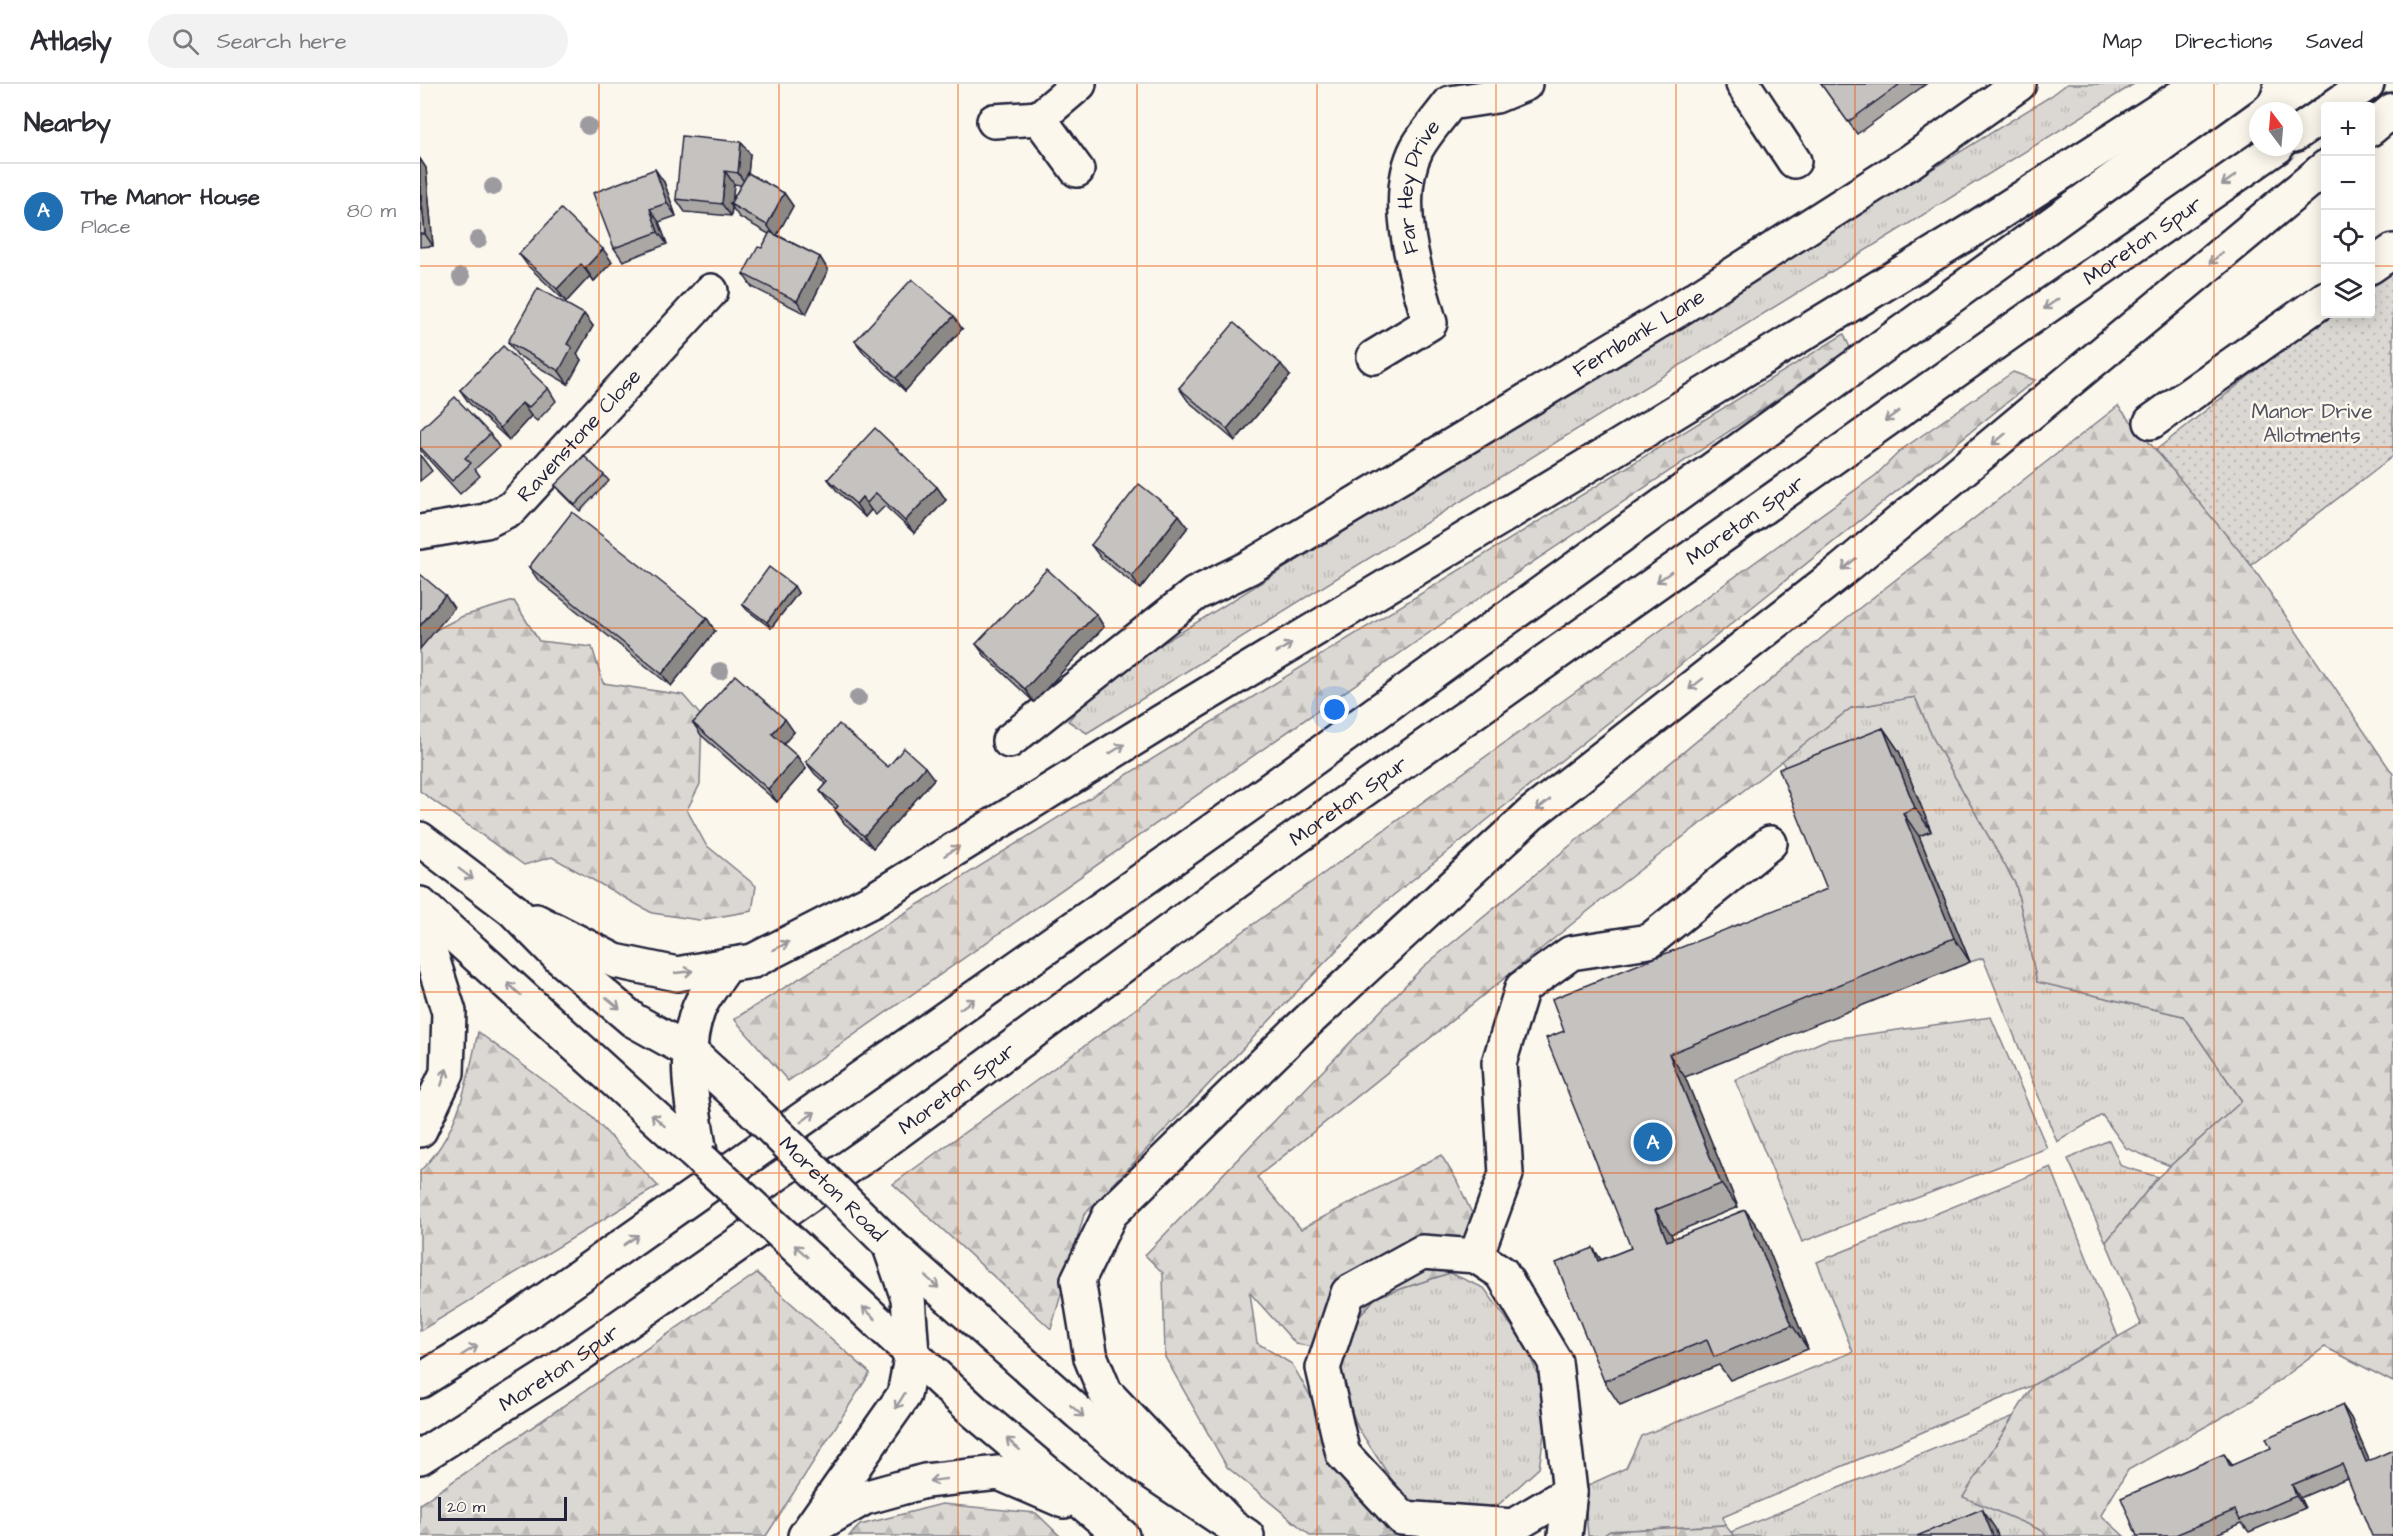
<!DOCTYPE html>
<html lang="en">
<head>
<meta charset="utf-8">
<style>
	body { margin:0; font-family:"Architects Daughter",sans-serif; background:#f2f2f3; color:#2b2b33 }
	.controls { position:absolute; right:18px; top:18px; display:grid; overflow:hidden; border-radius:6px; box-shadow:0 3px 15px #0003 }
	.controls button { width:54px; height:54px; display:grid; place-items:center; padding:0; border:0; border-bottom:2px solid #e1e1e2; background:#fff; color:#2b2b33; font:30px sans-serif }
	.compass { position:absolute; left:1829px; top:18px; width:54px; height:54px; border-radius:50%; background:#fff; box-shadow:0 3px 15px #0003; rotate:344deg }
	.scale { position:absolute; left:18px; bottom:15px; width:129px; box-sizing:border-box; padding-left:6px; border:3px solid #22223b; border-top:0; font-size:16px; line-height:21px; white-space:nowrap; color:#22223b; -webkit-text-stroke:4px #fbf7ec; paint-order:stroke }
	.you { position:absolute; left:915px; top:626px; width:21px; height:21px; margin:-15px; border:4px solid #fff; border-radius:50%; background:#1a73e8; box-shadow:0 0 0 9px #1a73e833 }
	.badge { display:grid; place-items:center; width:39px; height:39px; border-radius:50%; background:#1f6fb2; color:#fff; font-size:20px; font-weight:700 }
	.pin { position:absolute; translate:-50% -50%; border:3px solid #fff; box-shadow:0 2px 6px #0006 }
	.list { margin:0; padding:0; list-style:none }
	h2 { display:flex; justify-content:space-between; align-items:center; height:78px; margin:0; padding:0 24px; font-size:26px }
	h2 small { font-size:20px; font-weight:400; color:#7c7c81 }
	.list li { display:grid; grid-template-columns:39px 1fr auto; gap:18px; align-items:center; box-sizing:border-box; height:96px; padding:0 24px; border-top:2px solid #e1e1e2 }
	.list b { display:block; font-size:22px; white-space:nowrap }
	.list p { margin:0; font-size:20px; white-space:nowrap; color:#7c7c81 }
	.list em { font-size:20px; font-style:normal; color:#7c7c81 }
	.icon { flex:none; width:33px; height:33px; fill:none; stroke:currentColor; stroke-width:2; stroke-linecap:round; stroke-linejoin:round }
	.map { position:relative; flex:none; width:1973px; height:1452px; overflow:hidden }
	header { display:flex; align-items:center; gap:36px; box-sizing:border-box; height:84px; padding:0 30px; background:#fff; border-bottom:2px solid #e1e1e2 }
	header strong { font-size:28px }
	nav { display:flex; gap:33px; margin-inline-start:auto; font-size:21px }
	.search { width:420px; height:54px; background:#f2f2f3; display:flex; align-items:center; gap:15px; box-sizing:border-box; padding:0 21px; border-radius:33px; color:#7c7c81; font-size:22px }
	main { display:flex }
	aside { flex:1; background:#fff }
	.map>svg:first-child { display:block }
	.grass { fill:url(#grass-tufts); stroke:#7e7d87; stroke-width:1.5 }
	.forest { fill:url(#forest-firs); stroke:#7e7d87; stroke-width:1.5 }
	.garden { fill:url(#garden-dots); stroke:#7e7d87; stroke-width:1.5 }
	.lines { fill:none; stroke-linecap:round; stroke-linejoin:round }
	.minor-casing { stroke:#22223b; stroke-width:38 }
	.major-casing { stroke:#22223b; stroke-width:38 }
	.highway-casing { stroke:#22223b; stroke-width:38 }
	.minor { stroke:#fbf7ec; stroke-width:33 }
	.major { stroke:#fbf7ec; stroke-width:33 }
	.highway { stroke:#fbf7ec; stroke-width:33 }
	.major-bridge-casing { stroke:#22223b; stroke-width:38; stroke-linecap:butt }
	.major-bridge { stroke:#fbf7ec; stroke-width:33 }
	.tree { fill:#9d9ba0 }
	.wall { fill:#aaa7a5; stroke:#22223b; stroke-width:1.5; fill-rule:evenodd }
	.shaded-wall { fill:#8b8886; stroke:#22223b; stroke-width:1.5 }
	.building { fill:#c6c2c0; stroke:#22223b; stroke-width:1.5 }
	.oneway { stroke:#99979c }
	.grid { fill:none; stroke:#e8590c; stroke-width:1.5; stroke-opacity:0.55 }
	.labels { text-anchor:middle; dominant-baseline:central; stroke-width:5; stroke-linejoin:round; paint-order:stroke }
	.street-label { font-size:21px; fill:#22223b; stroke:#fbf7ec }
	.park-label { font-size:21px; fill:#505061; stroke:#fbf7ec }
</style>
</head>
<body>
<header>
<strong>Atlasly</strong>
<div class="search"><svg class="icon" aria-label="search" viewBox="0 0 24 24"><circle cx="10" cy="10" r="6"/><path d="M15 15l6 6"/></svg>Search here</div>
<nav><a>Map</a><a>Directions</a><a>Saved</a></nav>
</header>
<main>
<aside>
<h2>Nearby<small></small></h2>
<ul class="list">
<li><span class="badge">A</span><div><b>The Manor House</b><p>Place</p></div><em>80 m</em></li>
</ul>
</aside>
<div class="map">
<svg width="1973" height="1452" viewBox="0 0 1973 1452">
	<defs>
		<pattern id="grass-tufts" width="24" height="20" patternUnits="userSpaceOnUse" patternTransform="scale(1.5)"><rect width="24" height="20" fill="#dbd8d3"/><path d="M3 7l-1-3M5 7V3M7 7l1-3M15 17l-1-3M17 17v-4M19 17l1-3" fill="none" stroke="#bcb9b6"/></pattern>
		<pattern id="forest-firs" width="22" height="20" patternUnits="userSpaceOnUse" patternTransform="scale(1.5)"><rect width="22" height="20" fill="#dbd8d3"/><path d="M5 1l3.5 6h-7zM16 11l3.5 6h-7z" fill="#bcb9b6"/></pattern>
		<pattern id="garden-dots" width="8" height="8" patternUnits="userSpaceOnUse" patternTransform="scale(1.5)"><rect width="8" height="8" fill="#dbd8d3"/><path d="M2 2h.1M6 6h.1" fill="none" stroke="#bcb9b6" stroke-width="1.8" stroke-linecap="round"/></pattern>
	</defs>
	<rect width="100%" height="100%" fill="#fbf7ec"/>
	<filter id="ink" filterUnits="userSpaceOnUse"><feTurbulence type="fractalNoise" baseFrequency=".0167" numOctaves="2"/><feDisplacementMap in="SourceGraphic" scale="12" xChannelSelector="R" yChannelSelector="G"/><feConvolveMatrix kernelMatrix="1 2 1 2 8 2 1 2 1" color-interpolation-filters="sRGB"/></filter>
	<g filter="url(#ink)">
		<g class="grass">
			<polygon points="1647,0 1714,0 667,649 648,637 683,596 1631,12"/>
			<polygon points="1495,613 1513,654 1596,801 1617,898 1763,932 1822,1017 1750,1082 1706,1064 1682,1031 1637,1058 1563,874 1550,878 1499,752 1511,748 1375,709 1362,676 1431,624"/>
			<polygon points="1571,933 1627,1064 1382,1158 1315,996 1406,956"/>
			<polygon points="1689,1056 1701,1082 1738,1093 1686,1158 1648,1075"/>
			<polygon points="1631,1083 1698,1253 1613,1301 1303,1433 1305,1441 1190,1447 1183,1452 1168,1452 1164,1403 1206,1384 1221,1352 1433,1268 1397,1178"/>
			<polygon points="1030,1189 1064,1204 1104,1259 1129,1317 1119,1384 1078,1421 1015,1431 979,1407 938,1344 919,1295 933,1240 956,1213"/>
			<polygon points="1594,1332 1544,1413 1623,1447 1626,1452 1578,1452 1575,1444 1555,1452 1314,1452 1311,1448"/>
		</g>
		<g class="forest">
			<polygon points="1424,250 1431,266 1059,514 368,997 314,935 774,649"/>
			<polygon points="1593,288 1615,296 955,826 664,1131 631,1245 473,1100 1456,391 1481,366"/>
			<polygon points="1698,322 1821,466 1973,690 1973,1298 1905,1263 1831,1317 1708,1386 1681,1431 1704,1452 1626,1452 1623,1447 1543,1413 1613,1301 1721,1240 1686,1158 1738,1093 1822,1017 1763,932 1617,898 1596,801 1513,654 1495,613 1431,624 1203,799 837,1093 881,1145 1021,1071 1036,1095 1054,1134 1030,1189 956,1213 911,1266 876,1260 830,1209 837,1259 872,1280 951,1419 1092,1452 891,1452 807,1383 745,1273 743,1189 725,1171 1003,883 1410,547"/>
			<polygon points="94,517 119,557 172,563 183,599 263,611 282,633 280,700 267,726 286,761 336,802 332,827 279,836 232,829 132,773 104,781 0,707 0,554 43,532"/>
			<path d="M58,948L168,1029L238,1102L0,1247V1087C39,1050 47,998 58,948Z"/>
			<polygon points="337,1189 450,1289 346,1452 0,1452 0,1420"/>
			<polygon points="522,1420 616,1429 640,1452 429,1452 440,1441"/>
			<polygon points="1305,1441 1314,1452 1183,1452 1190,1447"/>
		</g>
		<polygon class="garden" points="1973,189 1973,372 1831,481 1736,366 1882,250 1913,230 1950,230 1951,204"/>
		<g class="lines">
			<defs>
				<g id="minor">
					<polyline points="1323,0 1374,77"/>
					<polyline points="574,37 619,34"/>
					<polyline points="657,86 619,34 659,0"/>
					<polyline points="1950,183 1973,167"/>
					<path id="s1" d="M954,273L1010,239C995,189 971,114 997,64C1006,48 1019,34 1030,19L1076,12L1105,0"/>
					<polyline points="1731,338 1906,214"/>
					<path id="s2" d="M0,448L66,437L92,424L291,207"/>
					<path id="s3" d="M589,657L775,510L828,484L1259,225L1491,77L1599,0"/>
					<polyline points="1056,1172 1002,1168 928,1209 903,1284 923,1370 982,1434 1093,1442 1150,1408"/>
					<polyline points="1145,1452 1150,1408 1135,1278 1082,1189 1056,1172 1086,1090 1079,979 1102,904 1151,869 1229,857 1350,759"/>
				</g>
				<g id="major">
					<polyline points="0,755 93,826 139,873 213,936 269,967 326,1019"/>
					<polyline points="0,820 281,1075"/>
					<polyline points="116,837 195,877 257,890 307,881"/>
					<polyline points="0,849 7,858 29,928 27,989 0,1046"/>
					<path d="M281,1075C274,1029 260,970 279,924C285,909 298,895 307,881"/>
					<polyline points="468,1159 659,1329 724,1383 827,1452"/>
					<polyline points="424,1207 555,1328 702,1452"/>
					<polyline points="399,1440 444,1414 505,1397 579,1389 644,1417"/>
					<polyline points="385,1452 484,1311 492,1269 488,1214 469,1160"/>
				</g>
				<g id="highway">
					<polyline points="1915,22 1947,0"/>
					<polyline points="1950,45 1973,26"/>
					<polyline points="1874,51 1906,29"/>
					<polyline points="307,881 333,877 451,817 741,638 1188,369 1554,145 1780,0"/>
					<polyline points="0,1297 87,1243 840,713 1825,0"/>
					<path id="s4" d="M0,1373L138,1286L453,1066L870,758L1603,239L1857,63"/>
					<polyline points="808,1438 685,1308 671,1274 658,1196 690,1130 877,947 1111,730 1422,486 1906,83"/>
				</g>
			</defs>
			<use href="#minor" class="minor-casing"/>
			<use href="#major" class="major-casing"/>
			<use href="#highway" class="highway-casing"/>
			<use href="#minor" class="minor"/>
			<use href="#major" class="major"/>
			<use href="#highway" class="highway"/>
			<defs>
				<g id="major-bridge">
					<path id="s5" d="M326,1019L468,1159"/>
					<polyline points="281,1075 424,1207"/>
				</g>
			</defs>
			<use href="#major-bridge" class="major-bridge-casing"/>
			<use href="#major-bridge" class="major-bridge"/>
		</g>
		<g class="tree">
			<circle cx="168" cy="42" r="9"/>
			<circle cx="73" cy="103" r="9"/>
			<circle cx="58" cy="156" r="9"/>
			<circle cx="41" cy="193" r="9"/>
			<circle cx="300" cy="587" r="9"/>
			<circle cx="438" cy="614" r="9"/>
		</g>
		<g class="wall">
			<polygon points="1401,0 1506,0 1437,50"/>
			<path d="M321,58L330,70L328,89L364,109L373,122L357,151L400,173L408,186L386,230L332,203L323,190L342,164L349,150L319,133L312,123L311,132L265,128L256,115ZM314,100L321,101L312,117Z"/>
			<polygon points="0,75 6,84 13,162 0,163"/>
			<polygon points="244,98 256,132 239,138 247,160 203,177 194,164"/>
			<polygon points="99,170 192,178 174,197 170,192 146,218 108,182"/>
			<polygon points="164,230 173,242 157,270 161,276 148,300 97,271 88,258"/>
			<polygon points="542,245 485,307 444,269 435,257"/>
			<polygon points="870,292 815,357 768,317 759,304"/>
			<polygon points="128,304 136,317 117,337 111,332 89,356 49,319 40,306"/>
			<polygon points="0,346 70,350 79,363 55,385 60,392 40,410 0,366"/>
			<polygon points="0,371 12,387 0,397"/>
			<polygon points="184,391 189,397 160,427 140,407 135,401"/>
			<polygon points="408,395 517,403 526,416 494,449 465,422 456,431 451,426 445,433 417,407"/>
			<polygon points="759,431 768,443 720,505 680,473 671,461"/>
			<polygon points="109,483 295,547 251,602 118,496"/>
			<polygon points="374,502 378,509 351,544 327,526 322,520"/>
			<polygon points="676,530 684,543 614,618 565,572 556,560"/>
			<polygon points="273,639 374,648 363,660 377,672 386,685 357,718 281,651"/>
			<polygon points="1463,644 1479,667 1511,747 1499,752 1550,878 1265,993 1318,1123 1251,1150 1253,1155 1325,1126 1342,1149 1388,1265 1310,1296 1299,1281 1200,1321 1184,1297 1173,1164 1181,1176 1211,1164 1144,947 1407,805"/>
			<polygon points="386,678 468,683 514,695 453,764 424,739 415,726 416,725 409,719 400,707 406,700 395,690"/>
			<polygon points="1922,1321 1931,1334 1949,1376 1927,1394 1880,1414 1885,1424 1829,1448 1822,1439 1792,1452 1717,1452 1851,1364"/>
		</g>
		<g class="shaded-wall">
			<polygon points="321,58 330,70 327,102 318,89"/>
			<polygon points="0,75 6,84 13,162 5,150 0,100"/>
			<polygon points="235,85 244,98 256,132 247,119"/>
			<polygon points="305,87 314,100 312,121 310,120 312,123 311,132 302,120"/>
			<polygon points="364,109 373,122 356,153 347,141"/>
			<polygon points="230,125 239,138 247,160 238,148"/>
			<polygon points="183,165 192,178 174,197 165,184"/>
			<polygon points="400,173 408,186 386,230 377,217"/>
			<polygon points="161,180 170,192 146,218 137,205"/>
			<polygon points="164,230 173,242 157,270 161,276 148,300 139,287 147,260"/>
			<polygon points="534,232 542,245 485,307 476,294"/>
			<polygon points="861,280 870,292 815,357 807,345"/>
			<polygon points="102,319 111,332 89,356 80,344"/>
			<polygon points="517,403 526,416 494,449 485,437"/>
			<polygon points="442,413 451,426 445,433 436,420"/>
			<polygon points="759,431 768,443 720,505 712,492"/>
			<polygon points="374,502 378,509 351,544 347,538"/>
			<polygon points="25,511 34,524 0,565 0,542"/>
			<polygon points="676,530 684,543 614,618 605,605"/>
			<polygon points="287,534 295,547 251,602 242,590"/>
			<polygon points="365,635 374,648 361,663 352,650"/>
			<polygon points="1463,644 1479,667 1511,747 1495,724"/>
			<polygon points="377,672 386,685 357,718 348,705"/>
			<polygon points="505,683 514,695 453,764 444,752"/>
			<polygon points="1483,729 1499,752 1550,878 1534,854"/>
			<polygon points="1249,970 1265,993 1318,1123 1301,1100"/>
			<polygon points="1235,1126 1251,1150 1263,1181 1247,1157"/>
			<polygon points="1325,1126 1342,1149 1388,1265 1372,1241"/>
			<polygon points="1173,1164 1189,1187 1178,1177"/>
			<polygon points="1922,1321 1931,1334 1955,1390 1946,1378"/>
			<polygon points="1804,1370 1813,1382 1810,1382"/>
			<polygon points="1872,1401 1880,1414 1885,1424 1876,1412"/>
			<polygon points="1562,1425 1575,1444 1578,1452 1573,1452"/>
		</g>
		<g class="building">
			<polygon points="1401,0 1480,0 1428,38"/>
			<polygon points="262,52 321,58 318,89 305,87 302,120 256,115"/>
			<polygon points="235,85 247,119 230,125 238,148 194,164 173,109"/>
			<polygon points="328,89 364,109 347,141 310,120"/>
			<polygon points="0,100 5,150 0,150"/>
			<polygon points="141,125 183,165 165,184 161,180 137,205 99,170"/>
			<polygon points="350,148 400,173 377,217 323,190 338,163 342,164"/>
			<polygon points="492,195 534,232 476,294 435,257"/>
			<polygon points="118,204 164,230 147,260 152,263 139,287 88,258"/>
			<polygon points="814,239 861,280 807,345 759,304"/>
			<polygon points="83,262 128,304 108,324 102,319 80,344 40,306"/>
			<polygon points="35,313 70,350 45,374 51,379 32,397 0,363 0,346"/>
			<polygon points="455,344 517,403 485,437 456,409 447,419 442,413 436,420 408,395"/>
			<polygon points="164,372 184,391 155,421 135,401"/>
			<polygon points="719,400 759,431 712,492 671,461"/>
			<polygon points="152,428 287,534 242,590 109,483"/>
			<polygon points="349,483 374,502 347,538 322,520"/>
			<polygon points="627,485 676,530 605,605 556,560"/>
			<polygon points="0,490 25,511 0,542"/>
			<polygon points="315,591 365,635 352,650 377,672 348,705 273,639"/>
			<polygon points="419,640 468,683 484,664 505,683 444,752 415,726 418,722 400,707 408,698 386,678"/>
			<polygon points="1463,644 1495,724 1483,729 1534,854 1249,970 1301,1100 1235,1126 1247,1157 1325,1126 1372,1241 1294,1273 1287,1256 1184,1297 1136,1179 1173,1164 1178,1177 1211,1164 1126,954 1144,947 1132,915 1407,805 1359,685"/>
			<polygon points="1922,1321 1946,1378 1973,1366 1973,1452 1952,1452 1922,1380 1872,1401 1876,1412 1820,1436 1815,1426 1753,1452 1717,1452 1701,1414 1804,1370 1810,1382 1851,1364 1846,1354"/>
			<polygon points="1562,1425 1573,1452 1497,1452"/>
		</g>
		<defs><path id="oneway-shaft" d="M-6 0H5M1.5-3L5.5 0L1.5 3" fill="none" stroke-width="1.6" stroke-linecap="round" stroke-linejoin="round" transform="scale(1.5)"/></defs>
		<g class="oneway">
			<use href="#oneway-shaft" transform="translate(1809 96) rotate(145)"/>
			<use href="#oneway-shaft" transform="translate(1796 174) rotate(140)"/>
			<use href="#oneway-shaft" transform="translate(1631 220) rotate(145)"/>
			<use href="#oneway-shaft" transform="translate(1472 332) rotate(145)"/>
			<use href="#oneway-shaft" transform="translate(1579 355) rotate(140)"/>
			<use href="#oneway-shaft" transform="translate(1429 480) rotate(140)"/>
			<use href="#oneway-shaft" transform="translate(1244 493) rotate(145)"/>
			<use href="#oneway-shaft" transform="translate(864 564) rotate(-31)"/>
			<use href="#oneway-shaft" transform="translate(1276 600) rotate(142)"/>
			<use href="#oneway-shaft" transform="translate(697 665) rotate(-32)"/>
			<use href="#oneway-shaft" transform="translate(1123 721) rotate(142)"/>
			<use href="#oneway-shaft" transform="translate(532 767) rotate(-32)"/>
			<use href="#oneway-shaft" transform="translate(46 790) rotate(37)"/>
			<use href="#oneway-shaft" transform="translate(361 862) rotate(-27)"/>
			<use href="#oneway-shaft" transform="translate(264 888) rotate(-6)"/>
			<use href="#oneway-shaft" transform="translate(94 905) rotate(-138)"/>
			<use href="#oneway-shaft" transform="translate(193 919) rotate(40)"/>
			<use href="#oneway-shaft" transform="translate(547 920) rotate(-35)"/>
			<use href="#oneway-shaft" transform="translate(24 993) rotate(-72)"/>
			<use href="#oneway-shaft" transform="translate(388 1033) rotate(-35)"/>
			<use href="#oneway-shaft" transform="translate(238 1036) rotate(-138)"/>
			<use href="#oneway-shaft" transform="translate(211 1156) rotate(-35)"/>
			<use href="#oneway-shaft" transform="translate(381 1167) rotate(-137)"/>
			<use href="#oneway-shaft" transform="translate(512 1198) rotate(42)"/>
			<use href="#oneway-shaft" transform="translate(449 1229) rotate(-137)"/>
			<use href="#oneway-shaft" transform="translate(50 1266) rotate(-32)"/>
			<use href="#oneway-shaft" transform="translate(480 1317) rotate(121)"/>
			<use href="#oneway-shaft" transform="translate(657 1327) rotate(41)"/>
			<use href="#oneway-shaft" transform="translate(593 1360) rotate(-139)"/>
			<use href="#oneway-shaft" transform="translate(518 1396) rotate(173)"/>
		</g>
	</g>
	<path class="grid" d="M179,0V1452M359,0V1452M538,0V1452M717,0V1452M897,0V1452M1076,0V1452M1256,0V1452M1435,0V1452M1614,0V1452M1794,0V1452M0,182H1906M1950,182H1973M0,363H1973M0,544H1973M0,726H1973M0,908H1973M0,1089H1973M0,1270H1973"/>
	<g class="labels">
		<g class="street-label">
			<text stroke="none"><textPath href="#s1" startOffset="207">Far Hey Drive</textPath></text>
			<text stroke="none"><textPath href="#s4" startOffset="2109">Moreton Spur</textPath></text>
			<text stroke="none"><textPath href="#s3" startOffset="752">Fernbank Lane</textPath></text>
			<text stroke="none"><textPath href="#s2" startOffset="195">Ravenstone Close</textPath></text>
			<text stroke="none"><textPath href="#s4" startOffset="1623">Moreton Spur</textPath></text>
			<text stroke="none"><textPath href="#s4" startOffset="1137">Moreton Spur</textPath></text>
			<text stroke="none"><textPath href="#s4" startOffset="651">Moreton Spur</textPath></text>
			<text stroke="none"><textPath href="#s5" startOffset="122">Moreton Road</textPath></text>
			<text stroke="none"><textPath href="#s4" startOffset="165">Moreton Spur</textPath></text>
		</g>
		<g class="park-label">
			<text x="1892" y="327">Manor Drive<tspan x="1892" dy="24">Allotments</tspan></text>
		</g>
	</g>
</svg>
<div class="controls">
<button>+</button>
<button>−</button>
<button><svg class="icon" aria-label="locate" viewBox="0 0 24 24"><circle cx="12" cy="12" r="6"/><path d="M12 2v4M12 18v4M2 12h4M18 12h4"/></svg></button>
<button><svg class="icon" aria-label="layers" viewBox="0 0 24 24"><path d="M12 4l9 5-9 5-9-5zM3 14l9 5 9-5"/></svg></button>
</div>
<svg class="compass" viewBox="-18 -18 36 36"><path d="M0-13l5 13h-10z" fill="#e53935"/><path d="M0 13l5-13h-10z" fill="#7c7c81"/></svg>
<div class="scale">20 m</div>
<div class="you"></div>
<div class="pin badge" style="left:1233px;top:1058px">A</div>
</div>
</main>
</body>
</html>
